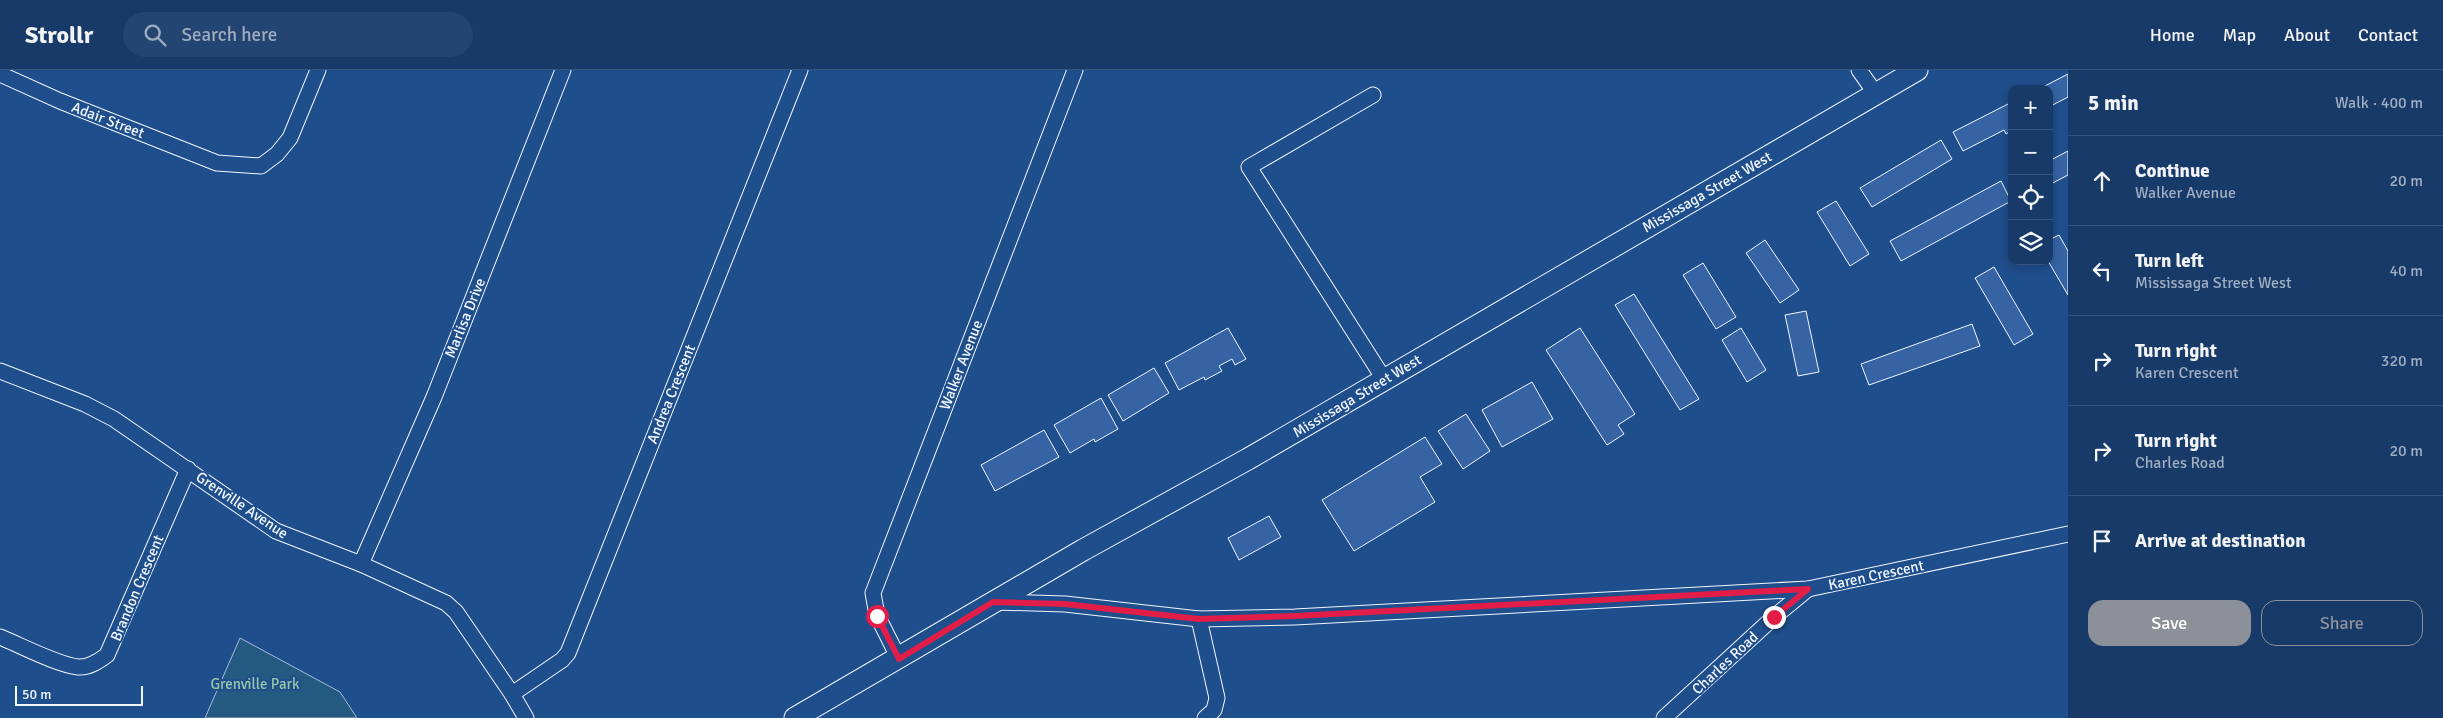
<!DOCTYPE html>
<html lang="en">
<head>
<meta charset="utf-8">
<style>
	body { margin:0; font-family:Signika,sans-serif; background:#244571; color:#f1f3f6 }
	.controls { position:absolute; right:15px; top:15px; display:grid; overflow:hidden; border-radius:10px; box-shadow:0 2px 8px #0003 }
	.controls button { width:45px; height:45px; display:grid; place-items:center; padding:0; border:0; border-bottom:1px solid #36547d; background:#173a69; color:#f1f3f6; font:25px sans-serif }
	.scale { position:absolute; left:15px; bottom:12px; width:128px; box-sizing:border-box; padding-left:5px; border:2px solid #f2f6ff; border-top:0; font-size:14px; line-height:18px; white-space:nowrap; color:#f2f6ff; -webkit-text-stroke:4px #1f4e8c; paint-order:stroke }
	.stop { position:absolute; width:15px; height:15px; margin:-11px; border:4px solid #e11d48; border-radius:50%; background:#fff }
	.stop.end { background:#e11d48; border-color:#fff; box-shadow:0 1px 5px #0008 }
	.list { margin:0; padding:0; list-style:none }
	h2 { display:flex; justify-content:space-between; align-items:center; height:65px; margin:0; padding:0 20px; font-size:21px }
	h2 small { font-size:16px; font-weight:400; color:#9eadc0 }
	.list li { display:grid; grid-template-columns:32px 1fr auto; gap:15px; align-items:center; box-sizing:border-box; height:90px; padding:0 20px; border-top:1px solid #36547d }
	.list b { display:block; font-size:19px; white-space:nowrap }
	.list p { margin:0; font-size:16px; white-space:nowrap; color:#9eadc0 }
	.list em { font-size:16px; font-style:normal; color:#9eadc0 }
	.actions { display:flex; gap:10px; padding:15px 20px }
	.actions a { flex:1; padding:11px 0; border:1px solid #8c9099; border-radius:15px; text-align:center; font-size:18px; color:#8c9099 }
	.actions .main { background:#8c9099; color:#fff }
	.icon { flex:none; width:28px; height:28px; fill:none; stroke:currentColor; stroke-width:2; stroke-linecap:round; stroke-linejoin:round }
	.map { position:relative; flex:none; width:2068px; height:648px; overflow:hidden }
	header { display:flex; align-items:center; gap:30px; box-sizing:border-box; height:70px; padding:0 25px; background:#173a69; border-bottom:1px solid #36547d }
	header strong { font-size:24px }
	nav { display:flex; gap:28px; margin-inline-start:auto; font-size:18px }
	.search { width:350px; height:45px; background:#244571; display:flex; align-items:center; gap:12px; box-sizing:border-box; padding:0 18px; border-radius:28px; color:#9eadc0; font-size:19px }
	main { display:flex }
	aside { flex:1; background:#173a69 }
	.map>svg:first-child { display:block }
	.green { fill:#245a82; stroke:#a8bbd7 }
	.building { fill:#3563a3; stroke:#f2f6ff }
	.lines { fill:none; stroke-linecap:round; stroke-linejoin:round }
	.street-casing { stroke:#f2f6ff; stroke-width:17 }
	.secondary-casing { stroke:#f2f6ff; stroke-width:23 }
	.street { stroke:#1f4e8c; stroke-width:15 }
	.secondary { stroke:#1f4e8c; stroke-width:21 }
	.route { stroke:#e11d48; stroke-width:6 }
	.labels { text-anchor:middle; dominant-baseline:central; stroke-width:4; stroke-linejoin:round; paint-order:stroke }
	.street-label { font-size:15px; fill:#f2f6ff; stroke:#1f4e8c }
	.park-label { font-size:15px; fill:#97c8a6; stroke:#1f4e8c }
</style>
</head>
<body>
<header>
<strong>Strollr</strong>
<div class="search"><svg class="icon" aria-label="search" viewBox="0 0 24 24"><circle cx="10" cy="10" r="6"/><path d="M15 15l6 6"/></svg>Search here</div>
<nav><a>Home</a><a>Map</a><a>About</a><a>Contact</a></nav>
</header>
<main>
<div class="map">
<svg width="2068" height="648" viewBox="0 0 2068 648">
	<rect width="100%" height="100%" fill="#1f4e8c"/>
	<polygon class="green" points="240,568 340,622 357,648 205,648"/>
	<g class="building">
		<polygon points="2068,4 2068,27 2049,37 2049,19 2039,19"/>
		<polygon points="2012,32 2012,60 2006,64 2004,60 1963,81 1953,62"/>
		<polygon points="1941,70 1952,89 1872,137 1860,118"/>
		<polygon points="2068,81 2068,105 2049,115 2049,91"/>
		<polygon points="2001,111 2011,131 1901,191 1890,171"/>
		<polygon points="1836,131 1869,184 1850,196 1817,142"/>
		<polygon points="2059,165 2068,181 2068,225 2048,191 2049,170"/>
		<polygon points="1765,170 1799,220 1780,233 1746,183"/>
		<polygon points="1703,193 1736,247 1716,259 1683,205"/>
		<polygon points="1994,197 2033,264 2014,275 1975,208"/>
		<polygon points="1634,224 1699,329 1680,340 1615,235"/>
		<polygon points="1806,241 1819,302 1798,306 1785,245"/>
		<polygon points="1972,254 1980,276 1869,315 1861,294"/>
		<polygon points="1228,258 1246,289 1235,295 1232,289 1219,296 1222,301 1205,310 1204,307 1179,320 1165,293"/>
		<polygon points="1580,258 1635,344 1618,355 1624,364 1607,375 1546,280"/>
		<polygon points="1741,258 1766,300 1747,312 1722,270"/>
		<polygon points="1154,298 1169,323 1123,351 1108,325"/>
		<polygon points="1532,312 1553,349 1502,377 1482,340"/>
		<polygon points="1101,328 1118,359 1095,372 1094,369 1070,383 1054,355"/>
		<polygon points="1466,344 1490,381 1463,399 1438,361"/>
		<polygon points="1044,360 1059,387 995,421 981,395"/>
		<polygon points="1425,367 1442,394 1420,407 1435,432 1354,481 1322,430"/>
		<polygon points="1269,446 1281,467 1239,490 1228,468"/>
	</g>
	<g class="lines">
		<defs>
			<g id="street">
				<polyline points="1859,0 1876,24"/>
				<polyline points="0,4 60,31 217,93 261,96 277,84 290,68 318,0"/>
				<polyline points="1373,25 1249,97 1384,309"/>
				<polyline points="0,301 85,334 114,349 276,461 361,494 446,533 456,542 512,624 526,648"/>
				<polyline points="361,494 434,327 563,0"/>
				<polyline points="995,532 1065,534 1199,549 1295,547 1808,519 2068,464"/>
				<polyline points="1199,549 1217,628 1214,640 1205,648"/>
				<path d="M0,567C20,575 58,595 78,597C89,598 99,591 107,585L188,399"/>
				<polyline points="899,589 877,545 873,523 1075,0"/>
				<polyline points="512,624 562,590 568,583 800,0"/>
				<polyline points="1664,648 1774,547 1808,519"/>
			</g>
			<polyline id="secondary" points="795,648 1083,480 1248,389 1917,0"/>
		</defs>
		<use href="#street" class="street-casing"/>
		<use href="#secondary" class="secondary-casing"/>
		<use href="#street" class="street"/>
		<use href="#secondary" class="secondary"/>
	</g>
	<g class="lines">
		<polyline class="route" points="877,546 899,589 993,532 1065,534 1199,549 1295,546 1808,519 1774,547"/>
	</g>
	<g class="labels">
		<g class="street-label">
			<text transform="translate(108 50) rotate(21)">Adair Street</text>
			<text transform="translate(1707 122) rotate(-30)">Mississaga Street West</text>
			<text transform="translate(465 248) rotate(-68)">Marlisa Drive</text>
			<text transform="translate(961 295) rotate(-69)">Walker Avenue</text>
			<text transform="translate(671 324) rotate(-68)">Andrea Crescent</text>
			<text transform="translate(1357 326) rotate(-31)">Mississaga Street West</text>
			<text transform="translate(242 435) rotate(34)">Grenville Avenue</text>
			<text transform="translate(1876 505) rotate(-12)">Karen Crescent</text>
			<text transform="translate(137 518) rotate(-67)">Brandon Crescent</text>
			<text transform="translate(1725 593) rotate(-43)">Charles Road</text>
		</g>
		<g class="park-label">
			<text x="255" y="614">Grenville Park</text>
		</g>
	</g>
</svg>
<div class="controls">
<button>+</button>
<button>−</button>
<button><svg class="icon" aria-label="locate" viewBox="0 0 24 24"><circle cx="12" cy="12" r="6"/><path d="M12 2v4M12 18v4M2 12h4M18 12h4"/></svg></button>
<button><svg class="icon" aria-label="layers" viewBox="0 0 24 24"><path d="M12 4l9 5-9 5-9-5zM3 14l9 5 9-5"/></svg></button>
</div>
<div class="scale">50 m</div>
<div class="stop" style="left:877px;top:546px"></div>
<div class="stop end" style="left:1774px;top:547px"></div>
</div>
<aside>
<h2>5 min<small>Walk · 400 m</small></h2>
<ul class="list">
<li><svg class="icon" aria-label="ahead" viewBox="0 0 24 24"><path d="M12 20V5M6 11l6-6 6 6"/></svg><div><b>Continue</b><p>Walker Avenue</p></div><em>20 m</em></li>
<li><svg class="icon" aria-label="left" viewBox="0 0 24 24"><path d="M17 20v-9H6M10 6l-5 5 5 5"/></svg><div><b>Turn left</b><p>Mississaga Street West</p></div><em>40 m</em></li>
<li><svg class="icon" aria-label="right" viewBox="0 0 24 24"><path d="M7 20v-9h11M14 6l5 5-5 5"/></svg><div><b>Turn right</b><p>Karen Crescent</p></div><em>320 m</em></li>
<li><svg class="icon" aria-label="right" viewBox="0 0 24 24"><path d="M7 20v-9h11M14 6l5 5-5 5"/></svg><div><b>Turn right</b><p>Charles Road</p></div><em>20 m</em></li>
<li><svg class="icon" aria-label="arrive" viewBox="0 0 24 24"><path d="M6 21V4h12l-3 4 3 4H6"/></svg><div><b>Arrive at destination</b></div></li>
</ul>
<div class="actions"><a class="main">Save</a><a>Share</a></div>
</aside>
</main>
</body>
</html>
